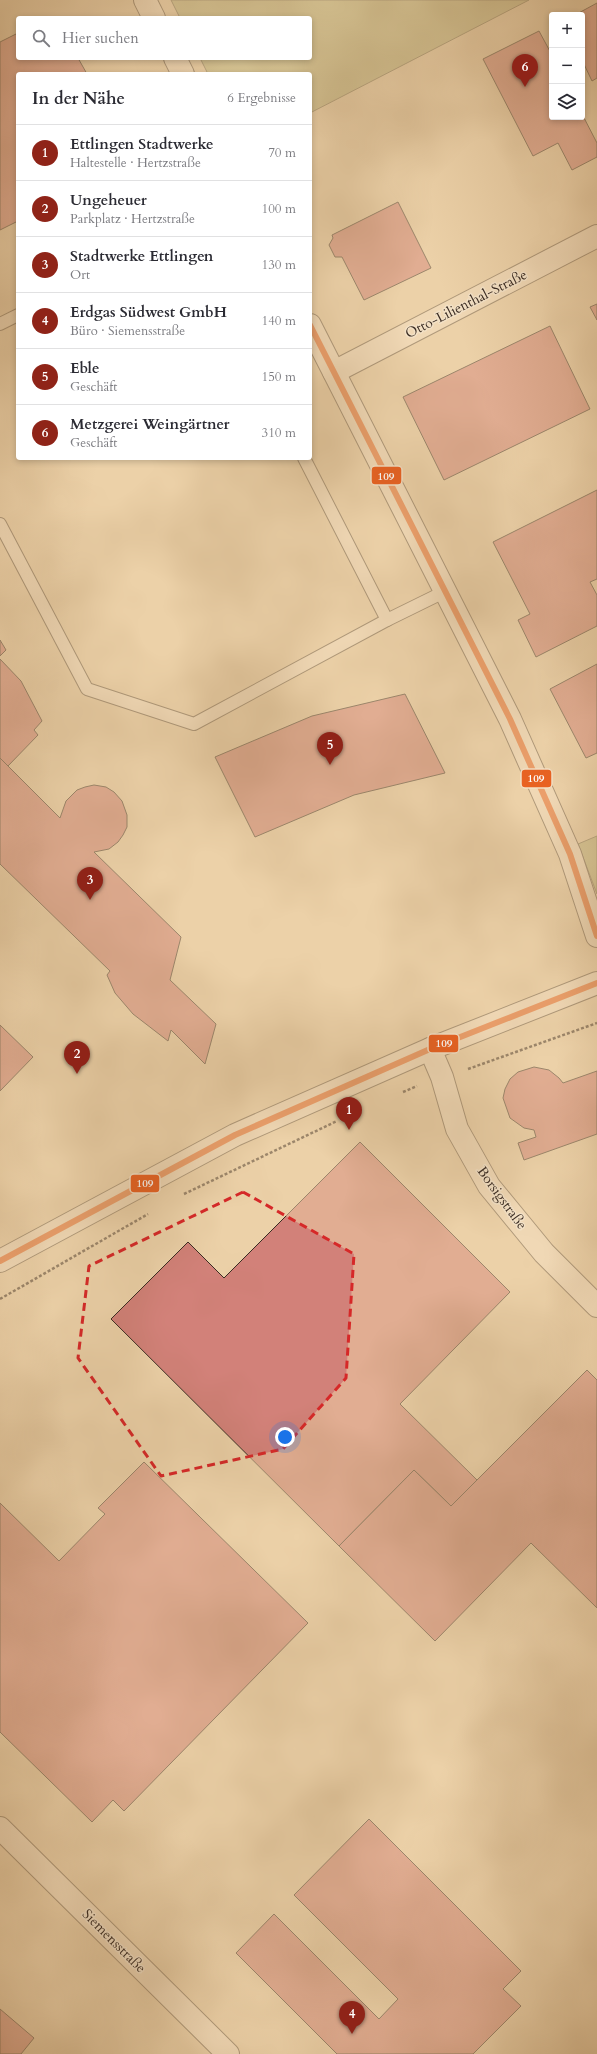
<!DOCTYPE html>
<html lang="de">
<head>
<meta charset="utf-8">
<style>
	body { margin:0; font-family:Cardo,serif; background:#f2f2f3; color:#2b2b33 }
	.controls { position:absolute; right:12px; top:12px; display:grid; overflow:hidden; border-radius:4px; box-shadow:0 2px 6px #0003 }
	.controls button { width:36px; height:36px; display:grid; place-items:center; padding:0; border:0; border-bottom:1px solid #e1e1e2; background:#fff; color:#2b2b33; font:20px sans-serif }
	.you { position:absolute; left:285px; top:1437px; width:14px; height:14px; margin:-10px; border:3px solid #fff; border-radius:50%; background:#1a73e8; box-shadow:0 0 0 6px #1a73e833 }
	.badge { display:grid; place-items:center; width:26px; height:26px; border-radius:50%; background:#8f2418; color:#fff; font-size:13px; font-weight:700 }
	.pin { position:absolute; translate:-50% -33px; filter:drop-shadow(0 1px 2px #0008) }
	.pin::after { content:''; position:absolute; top:21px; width:14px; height:12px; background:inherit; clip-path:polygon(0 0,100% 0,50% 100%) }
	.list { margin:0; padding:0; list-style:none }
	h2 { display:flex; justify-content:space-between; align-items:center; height:52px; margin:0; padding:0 16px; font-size:17px }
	h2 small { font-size:13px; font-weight:400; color:#7c7c81 }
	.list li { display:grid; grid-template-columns:26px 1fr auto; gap:12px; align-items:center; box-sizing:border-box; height:56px; padding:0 16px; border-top:1px solid #e1e1e2 }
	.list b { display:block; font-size:15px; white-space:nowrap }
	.list p { margin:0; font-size:13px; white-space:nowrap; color:#7c7c81 }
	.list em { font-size:13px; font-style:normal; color:#7c7c81 }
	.icon { flex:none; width:22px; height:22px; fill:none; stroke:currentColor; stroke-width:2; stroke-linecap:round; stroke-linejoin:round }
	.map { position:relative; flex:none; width:597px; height:2054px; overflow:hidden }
	.search { position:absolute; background:#fff; box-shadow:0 2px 6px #0003; left:16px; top:16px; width:296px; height:44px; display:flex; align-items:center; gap:10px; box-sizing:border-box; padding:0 14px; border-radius:4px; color:#7c7c81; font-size:15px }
	.panel { position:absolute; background:#fff; box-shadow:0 2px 6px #0003; left:16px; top:72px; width:296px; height:388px; border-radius:4px }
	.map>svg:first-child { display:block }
	.green { fill:#bfb982; stroke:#7c7252 }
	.building { fill:#d28179; stroke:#3a2c23 }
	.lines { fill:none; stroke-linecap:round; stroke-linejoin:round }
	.service-casing { stroke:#654; stroke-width:14 }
	.minor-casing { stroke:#654; stroke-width:24 }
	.tertiary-casing { stroke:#654; stroke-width:24 }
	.path { stroke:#3a2c23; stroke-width:2.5; stroke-dasharray:3 2; stroke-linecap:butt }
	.service { stroke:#f3e1c6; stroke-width:12 }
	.minor { stroke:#f3e1c6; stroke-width:22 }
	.tertiary { stroke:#f3e1c6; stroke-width:22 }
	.bus-1-casing { stroke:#f3e1c6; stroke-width:9 }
	.bus-1 { stroke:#e96222; stroke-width:6 }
	.marked { fill:none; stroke:#d62828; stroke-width:3; stroke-dasharray:8 5; stroke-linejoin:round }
	.labels { text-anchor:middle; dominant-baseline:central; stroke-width:3; stroke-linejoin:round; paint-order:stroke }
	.street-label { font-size:14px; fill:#3a2c23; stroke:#f3e1c6 }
	.line-badge { stroke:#f3e1c6; stroke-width:1.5 }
	.badge-label { font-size:11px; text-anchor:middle; font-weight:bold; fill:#fff }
</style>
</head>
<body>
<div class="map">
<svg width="597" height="2054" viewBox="0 0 597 2054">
	<rect width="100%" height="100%" fill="#ecd1a8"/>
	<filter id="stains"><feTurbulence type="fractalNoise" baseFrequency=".005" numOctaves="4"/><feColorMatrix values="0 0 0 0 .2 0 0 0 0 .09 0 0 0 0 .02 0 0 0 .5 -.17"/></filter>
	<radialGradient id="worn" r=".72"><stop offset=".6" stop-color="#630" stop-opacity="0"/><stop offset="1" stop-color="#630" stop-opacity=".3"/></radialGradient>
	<g class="green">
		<polygon points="171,0 529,0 310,113 310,74 208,74 200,58 310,58 310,18 180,18"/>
		<polygon points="597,836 597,894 578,844"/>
	</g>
	<g class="building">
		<polygon points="597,3 597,78 592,81 582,60 582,15 575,15"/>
		<polygon points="539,31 552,55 552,117 582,117 582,114 597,143 597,157 572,170 558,143 533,156 483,59"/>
		<polygon points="18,33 18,58 78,58 87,74 18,74 18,221 0,230 0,42"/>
		<polygon points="398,202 431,268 364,300 342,257 335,257 329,245 333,238 332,235"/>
		<polygon points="597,304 597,320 590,307"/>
		<polygon points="550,326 590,409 444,480 403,397"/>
		<polygon points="597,490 597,579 590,582 597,595 597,626 536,657 518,620 530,614 493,542"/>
		<polygon points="0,640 6,650 0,656"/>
		<polygon points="0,659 21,681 42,721 34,730 38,735 8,766 0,758"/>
		<polygon points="597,664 597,753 586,758 550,689"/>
		<polygon points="405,694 445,773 354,795 255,837 215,757 312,716"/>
		<polygon points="0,758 60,818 66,801 77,790 85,787 94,785 106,787 114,792 122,801 127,815 127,827 123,835 118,842 109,849 94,852 181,937 170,980 216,1024 205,1064 171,1030 168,1041 133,1014 115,993 107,975 110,971 0,864"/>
		<polygon points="0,1025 33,1057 0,1091"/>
		<polygon points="534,1067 549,1070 559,1078 563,1083 597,1071 597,1134 524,1160 518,1143 536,1137 534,1130 524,1128 510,1118 503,1098 505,1089 510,1079 518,1072"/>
		<polygon points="360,1142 510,1292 400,1404 477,1480 451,1506 414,1470 339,1546 111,1319 188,1242 224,1278"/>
		<polygon points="587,1370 597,1380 597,1608 531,1543 435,1641 339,1546 414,1470 451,1506"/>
		<polygon points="144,1462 308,1623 124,1811 113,1800 92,1822 0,1732 0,1503 59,1561 105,1514 98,1508"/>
		<polygon points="369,1819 521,1971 503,1989 521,2006 473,2054 337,2054 236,1953 274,1914 379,2019 398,1999 294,1895"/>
		<polygon points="0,2009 34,2038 21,2054 0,2054"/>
	</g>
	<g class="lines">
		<defs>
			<g id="service">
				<polyline points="0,324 18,315"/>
				<polyline points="304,458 387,620"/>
				<polyline points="0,524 87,689 194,724 387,620 446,591"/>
			</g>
			<g id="minor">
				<polyline points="145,0 154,18"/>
				<polyline points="175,58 183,74"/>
				<polyline points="310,325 510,719 570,854 597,936"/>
				<polyline points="334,372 597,236"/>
				<polyline points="430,1049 442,1077 457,1129 489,1186 544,1253 597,1306"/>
				<polyline points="0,1828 228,2054"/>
			</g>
			<polyline id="tertiary" points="0,1261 235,1135 430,1049 597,983"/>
		</defs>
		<use href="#service" class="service-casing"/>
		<use href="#minor" class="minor-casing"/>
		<use href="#tertiary" class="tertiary-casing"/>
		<g class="path">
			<polyline points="468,1069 597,1023"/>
			<polyline points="403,1092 417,1086"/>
			<polyline points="184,1194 337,1121"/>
			<polyline points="0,1299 148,1214"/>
		</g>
		<use href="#service" class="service"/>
		<use href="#minor" class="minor"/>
		<use href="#tertiary" class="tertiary"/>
		<defs>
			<g id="bus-1">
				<polyline points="310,325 510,719 570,854 597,936"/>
				<polyline points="0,1261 235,1135 430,1049 597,983"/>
			</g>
		</defs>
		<use href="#bus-1" class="bus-1-casing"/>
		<use href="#bus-1" class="bus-1"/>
	</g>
	<path d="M0 0H597V2054H0ZM243,1192L354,1254L346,1378L283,1449L161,1476L78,1358L89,1266Z" fill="#ecd1a8" fill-opacity=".55" fill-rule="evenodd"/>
	<path class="marked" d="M243,1192L354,1254L346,1378L283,1449L161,1476L78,1358L89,1266Z"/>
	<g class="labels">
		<g class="street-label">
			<text transform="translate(466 304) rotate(-27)">Otto-Lilienthal-Straße</text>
			<text transform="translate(502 1198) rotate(54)">Borsigstraße</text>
			<text transform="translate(114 1941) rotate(45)">Siemensstraße</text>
		</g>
	</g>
	<g class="line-badge">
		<rect x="371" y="466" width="31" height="19" rx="4" fill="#e96222"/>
		<rect x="521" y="769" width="31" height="19" rx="4" fill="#e96222"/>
		<rect x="428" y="1034" width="31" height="19" rx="4" fill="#e96222"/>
		<rect x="130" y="1174" width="30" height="19" rx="4" fill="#e96222"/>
	</g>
	<g class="badge-label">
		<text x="386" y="480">109</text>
		<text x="536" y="782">109</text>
		<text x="444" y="1047">109</text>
		<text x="145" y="1187">109</text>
	</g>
	<rect width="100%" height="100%" filter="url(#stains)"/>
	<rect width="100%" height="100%" fill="url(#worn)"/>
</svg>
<div class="controls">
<button>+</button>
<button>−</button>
<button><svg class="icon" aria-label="layers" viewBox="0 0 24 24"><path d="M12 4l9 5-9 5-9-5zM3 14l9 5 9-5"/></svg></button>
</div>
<div class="you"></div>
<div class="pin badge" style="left:349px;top:1130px">1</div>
<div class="pin badge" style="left:77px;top:1074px">2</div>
<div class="pin badge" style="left:90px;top:900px">3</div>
<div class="pin badge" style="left:352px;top:2034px">4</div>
<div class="pin badge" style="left:330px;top:765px">5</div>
<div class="pin badge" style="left:525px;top:87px">6</div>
<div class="search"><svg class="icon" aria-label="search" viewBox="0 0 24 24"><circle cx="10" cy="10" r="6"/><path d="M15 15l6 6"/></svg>Hier suchen</div>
<section class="panel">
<h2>In der Nähe<small>6 Ergebnisse</small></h2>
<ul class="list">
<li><span class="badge">1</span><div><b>Ettlingen Stadtwerke</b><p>Haltestelle · Hertzstraße</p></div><em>70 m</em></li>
<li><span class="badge">2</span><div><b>Ungeheuer</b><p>Parkplatz · Hertzstraße</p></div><em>100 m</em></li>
<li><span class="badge">3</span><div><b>Stadtwerke Ettlingen</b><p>Ort</p></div><em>130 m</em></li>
<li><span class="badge">4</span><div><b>Erdgas Südwest GmbH</b><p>Büro · Siemensstraße</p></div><em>140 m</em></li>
<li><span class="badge">5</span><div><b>Eble</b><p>Geschäft</p></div><em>150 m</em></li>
<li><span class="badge">6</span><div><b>Metzgerei Weingärtner</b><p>Geschäft</p></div><em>310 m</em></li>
</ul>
</section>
</div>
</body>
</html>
